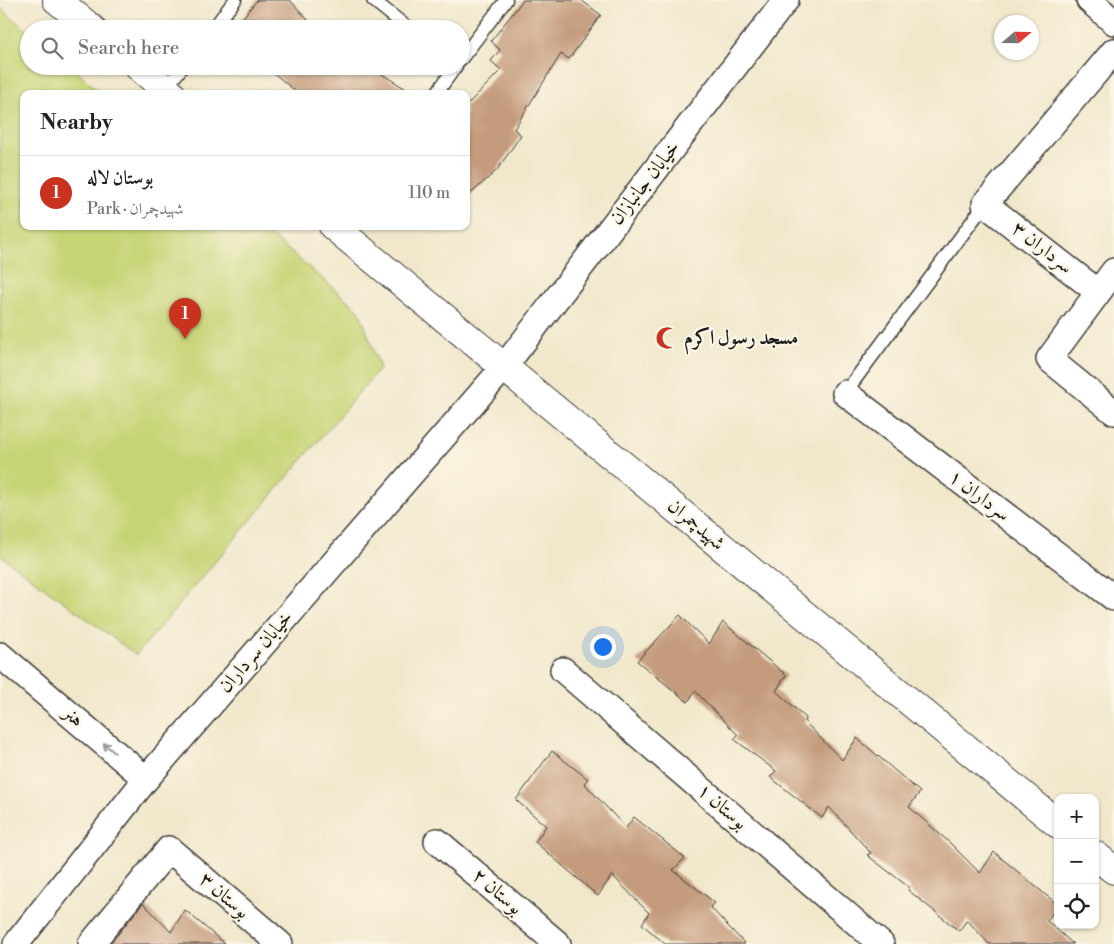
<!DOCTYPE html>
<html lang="en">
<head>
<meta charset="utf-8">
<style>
	body { margin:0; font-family:"Libre Bodoni",Amiri,serif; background:#f2f2f2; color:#202124 }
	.controls { position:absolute; right:15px; bottom:15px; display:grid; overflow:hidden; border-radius:10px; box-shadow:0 1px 4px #0004 }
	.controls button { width:45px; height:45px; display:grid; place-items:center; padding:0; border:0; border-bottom:1px solid #e0e0e0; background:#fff; color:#202124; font:25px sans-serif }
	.compass { position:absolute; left:994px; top:15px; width:45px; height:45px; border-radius:50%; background:#fff; box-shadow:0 1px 4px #0004; rotate:70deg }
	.you { position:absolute; left:602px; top:646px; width:18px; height:18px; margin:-12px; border:4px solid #fff; border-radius:50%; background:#1a73e8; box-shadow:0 0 0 8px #1a73e833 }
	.badge { display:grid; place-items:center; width:32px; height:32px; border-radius:50%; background:#c8321e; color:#fff; font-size:16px; font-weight:700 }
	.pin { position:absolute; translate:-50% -41px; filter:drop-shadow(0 1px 2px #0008) }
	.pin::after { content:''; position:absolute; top:26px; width:18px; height:15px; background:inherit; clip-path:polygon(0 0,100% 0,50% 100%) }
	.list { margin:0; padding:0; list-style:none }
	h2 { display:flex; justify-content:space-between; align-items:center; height:65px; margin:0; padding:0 20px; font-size:21px }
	h2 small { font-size:16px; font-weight:400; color:#757577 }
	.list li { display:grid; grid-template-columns:32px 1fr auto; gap:15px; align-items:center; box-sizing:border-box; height:75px; padding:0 20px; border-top:1px solid #e0e0e0 }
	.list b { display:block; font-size:19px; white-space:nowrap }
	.list p { margin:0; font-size:16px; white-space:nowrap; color:#757577 }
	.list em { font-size:16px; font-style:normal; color:#757577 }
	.icon { flex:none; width:28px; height:28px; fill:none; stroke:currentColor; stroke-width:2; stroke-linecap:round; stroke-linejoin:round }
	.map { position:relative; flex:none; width:1114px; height:944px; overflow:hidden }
	.search { position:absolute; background:#fff; box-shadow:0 1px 4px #0004; left:20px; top:20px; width:450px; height:55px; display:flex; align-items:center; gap:12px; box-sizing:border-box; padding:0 18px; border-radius:28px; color:#757577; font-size:19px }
	.panel { position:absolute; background:#fff; box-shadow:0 1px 4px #0004; left:20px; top:90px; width:450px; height:140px; border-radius:10px }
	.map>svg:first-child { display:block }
	.green { fill:#c7d476; stroke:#727849 }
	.building { fill:#c59b7d }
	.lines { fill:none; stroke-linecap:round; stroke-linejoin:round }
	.service-casing { stroke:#3c3b36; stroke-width:15 }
	.minor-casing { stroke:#3c3b36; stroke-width:28 }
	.tertiary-casing { stroke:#3c3b36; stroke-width:30 }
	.service { stroke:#fff; stroke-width:12 }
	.minor { stroke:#fff; stroke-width:25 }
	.tertiary { stroke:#fff; stroke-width:28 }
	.oneway { stroke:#999 }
	.labels { text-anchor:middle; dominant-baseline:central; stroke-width:4.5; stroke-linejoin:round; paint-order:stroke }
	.street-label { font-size:20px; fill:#1c1c1c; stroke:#fcf5e5 }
	.poi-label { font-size:20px; font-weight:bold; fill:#1c1c1c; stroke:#fcf5e5; text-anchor:start }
</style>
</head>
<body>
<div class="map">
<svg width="1114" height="944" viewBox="0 0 1114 944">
	<rect width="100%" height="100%" fill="#fcf5e5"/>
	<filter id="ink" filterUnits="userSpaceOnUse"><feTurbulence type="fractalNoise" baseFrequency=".02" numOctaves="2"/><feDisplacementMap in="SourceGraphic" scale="10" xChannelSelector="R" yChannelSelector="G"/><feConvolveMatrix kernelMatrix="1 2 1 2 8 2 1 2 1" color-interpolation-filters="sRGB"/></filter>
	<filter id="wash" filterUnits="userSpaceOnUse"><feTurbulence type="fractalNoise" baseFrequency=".0096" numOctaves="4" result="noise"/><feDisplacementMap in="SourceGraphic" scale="20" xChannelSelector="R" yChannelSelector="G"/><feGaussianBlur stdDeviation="1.12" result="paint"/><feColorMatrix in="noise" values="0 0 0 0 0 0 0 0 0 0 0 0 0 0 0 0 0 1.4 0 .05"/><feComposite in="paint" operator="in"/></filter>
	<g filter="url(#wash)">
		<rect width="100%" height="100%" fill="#f1e8cc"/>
		<polygon class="green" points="0,8 29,32 29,66 70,66 102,94 24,94 24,226 260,226 359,310 380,368 136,655 0,555"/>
		<g id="blocks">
			<g class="building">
				<polygon points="257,0 290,0 316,29 251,29 241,20"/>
				<polygon points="523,0 581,0 601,15 569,59 561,54 514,129 521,135 497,170 466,198 466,106 501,70 491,61 500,50 491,41"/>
				<polygon points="265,66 369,66 414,94 299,94"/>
				<polygon points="680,615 709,644 723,622 786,675 776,691 806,718 804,721 842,760 857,738 920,792 909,807 950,843 980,873 994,852 1058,905 1047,921 1073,944 989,944 967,920 959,931 908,890 910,888 867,855 871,853 829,807 822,818 770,777 776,771 734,739 738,735 695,691 688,702 637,661"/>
				<polygon points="552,751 588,779 584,783 626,828 634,817 685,858 673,870 715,903 710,907 745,944 665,944 642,924 649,913 612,875 598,896 535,842 546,826 516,800"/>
				<polygon points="143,903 171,932 185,910 225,944 110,944"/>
			</g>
		</g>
	</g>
	<g filter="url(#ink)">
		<use href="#blocks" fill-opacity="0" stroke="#3c3b36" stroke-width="1"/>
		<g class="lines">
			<defs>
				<g id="service">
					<polyline points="373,0 409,29"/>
					<polyline points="213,29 235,0"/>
					<polyline points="461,59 506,0"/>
					<polyline points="165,89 183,66"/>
					<polyline points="436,94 456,66"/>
					<polyline points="845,393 985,204"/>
				</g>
				<g id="minor">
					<polyline points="1089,0 1114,22"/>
					<polyline points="1114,271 1049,359 1114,412"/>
					<polyline points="1098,292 985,204 1114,51"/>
					<polyline points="845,393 1114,598"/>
					<polyline points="0,655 146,779"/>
					<polyline points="563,670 881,944"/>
					<polyline points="437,841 558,944"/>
					<polyline points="16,944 146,779 504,367 786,0"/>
					<polyline points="91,944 169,849 280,944"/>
				</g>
				<g id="tertiary">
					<polyline points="57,0 92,29"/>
					<polyline points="138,66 171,94"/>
					<polyline points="333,226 1058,824"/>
					<polyline points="1095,855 1114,870"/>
				</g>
			</defs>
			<use href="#service" class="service-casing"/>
			<use href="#minor" class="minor-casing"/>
			<use href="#tertiary" class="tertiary-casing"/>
			<use href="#service" class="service"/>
			<use href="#minor" class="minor"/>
			<use href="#tertiary" class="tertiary"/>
		</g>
		<defs><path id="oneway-shaft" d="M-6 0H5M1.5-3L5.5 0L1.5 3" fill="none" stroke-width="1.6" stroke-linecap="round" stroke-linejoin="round" transform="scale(1.25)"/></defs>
		<use class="oneway" href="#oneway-shaft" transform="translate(109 748) rotate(-140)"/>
	</g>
	<defs>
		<symbol id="mosque-bare" viewBox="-9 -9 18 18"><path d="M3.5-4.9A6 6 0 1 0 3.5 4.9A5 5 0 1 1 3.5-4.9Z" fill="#c8321e" stroke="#fcf5e5" stroke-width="2.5" paint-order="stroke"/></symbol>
	</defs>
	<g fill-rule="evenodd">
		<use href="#mosque-bare" x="651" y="322" width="32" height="32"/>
	</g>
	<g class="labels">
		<g class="street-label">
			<text transform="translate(645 183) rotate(-52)">خیابان جانبازان</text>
			<text transform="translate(1042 248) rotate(38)">سرداران ۳</text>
			<text transform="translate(979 496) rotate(37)">سرداران ۱</text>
			<text transform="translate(696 525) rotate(40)">شهیدچمران</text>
			<text transform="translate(256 652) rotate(-49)">خیابان سرداران</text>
			<text transform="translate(73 717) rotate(40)">هنر</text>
			<text transform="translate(722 807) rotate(41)">بوستان ۱</text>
			<text transform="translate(497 892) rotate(41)">بوستان ۲</text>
			<text transform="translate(224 896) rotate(41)">بوستان ۳</text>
		</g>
		<g class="poi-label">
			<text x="684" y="338">مسجد رسول اکرم</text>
		</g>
	</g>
</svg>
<div class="controls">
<button>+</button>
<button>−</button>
<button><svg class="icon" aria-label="locate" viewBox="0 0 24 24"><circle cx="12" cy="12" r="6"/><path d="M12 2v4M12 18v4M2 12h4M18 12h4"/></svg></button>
</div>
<svg class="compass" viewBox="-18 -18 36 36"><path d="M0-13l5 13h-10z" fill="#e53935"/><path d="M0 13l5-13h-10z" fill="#757577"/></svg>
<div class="you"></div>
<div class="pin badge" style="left:185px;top:339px">1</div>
<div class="search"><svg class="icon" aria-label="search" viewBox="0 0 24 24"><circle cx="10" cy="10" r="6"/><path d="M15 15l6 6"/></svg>Search here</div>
<section class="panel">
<h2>Nearby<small></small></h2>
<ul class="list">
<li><span class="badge">1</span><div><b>بوستان لاله</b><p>Park · شهیدچمران</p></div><em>110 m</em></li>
</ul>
</section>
</div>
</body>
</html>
